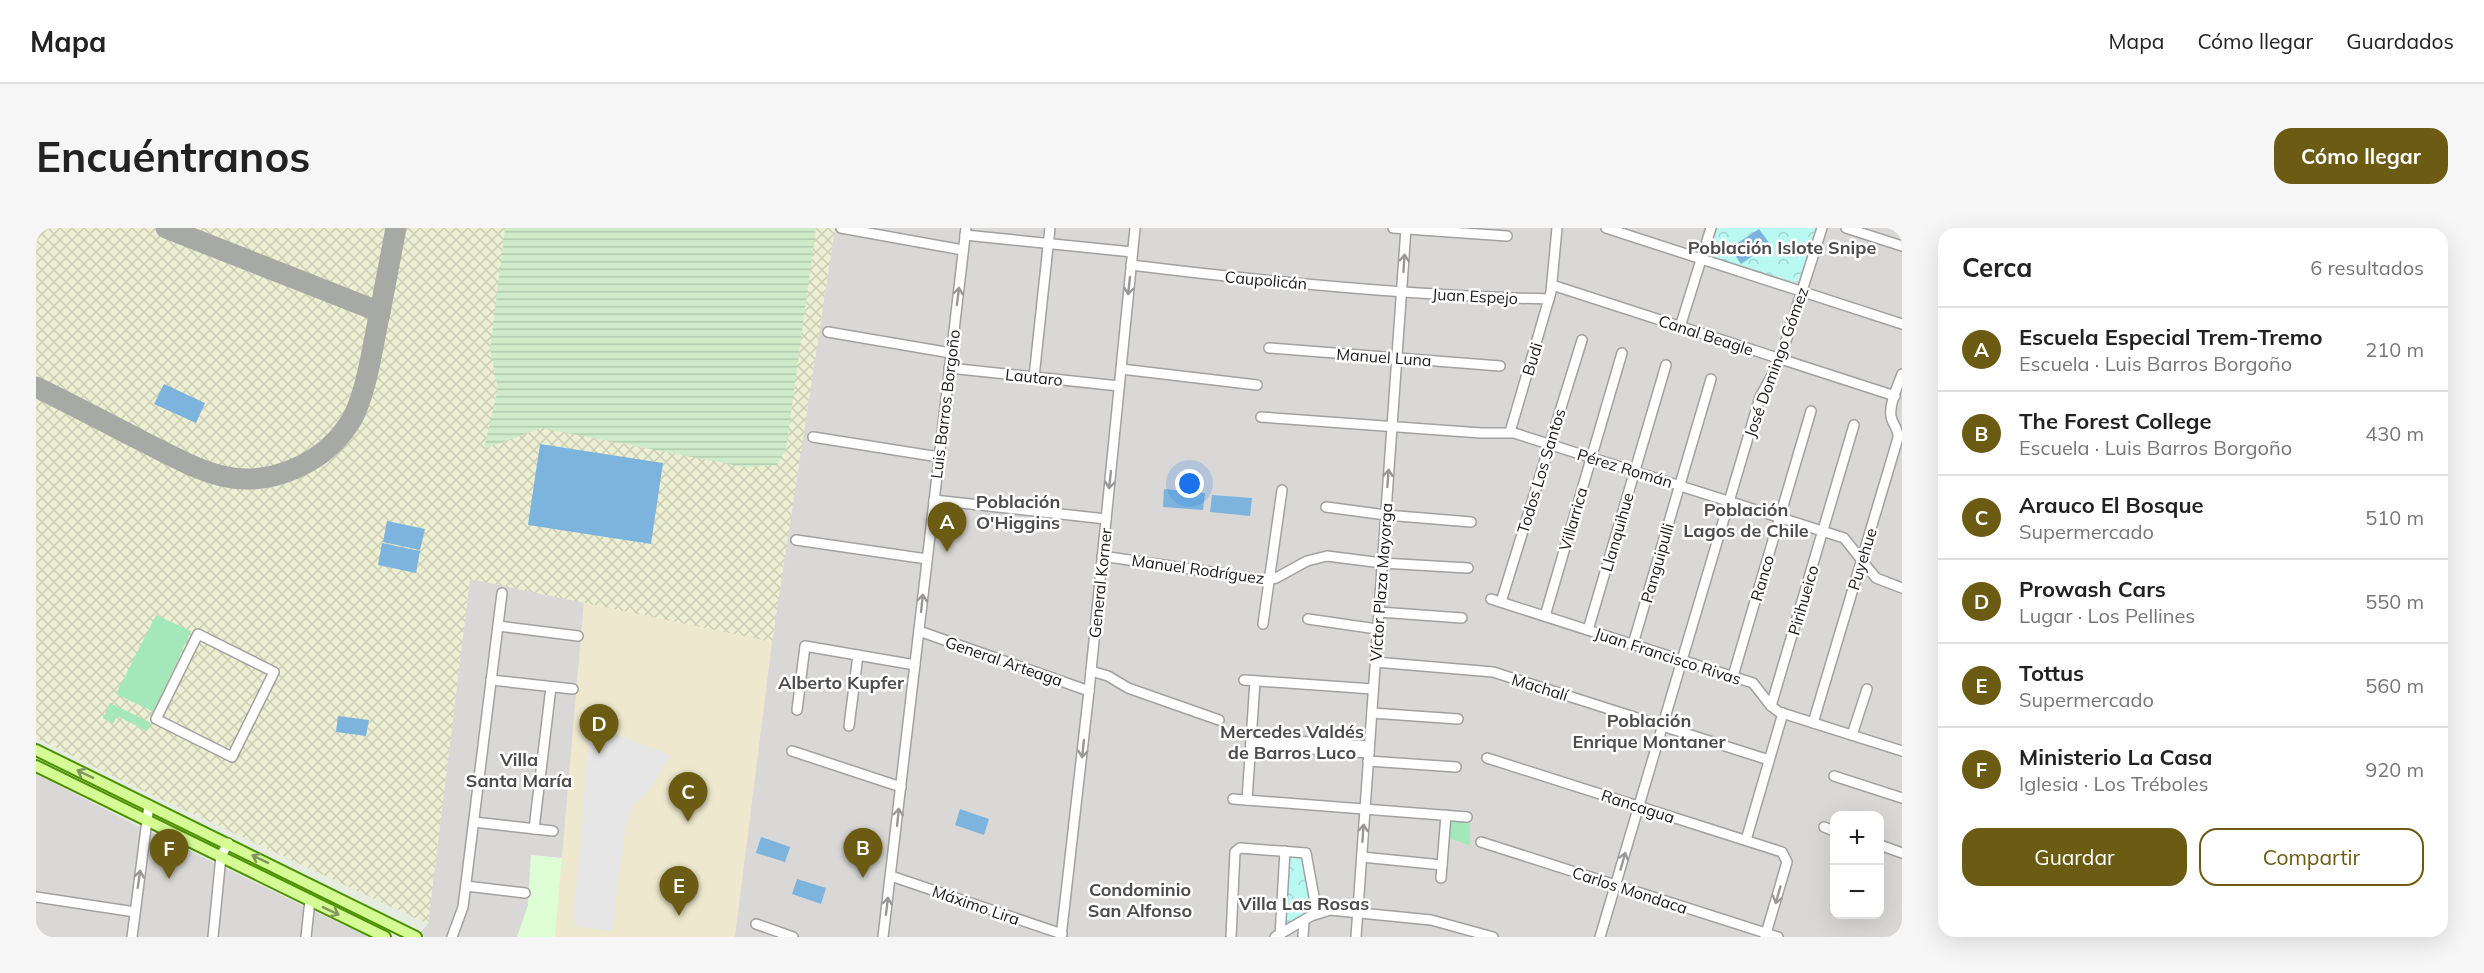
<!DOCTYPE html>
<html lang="es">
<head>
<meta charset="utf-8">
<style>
	body { margin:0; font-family:Mulish,sans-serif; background:#f6f6f6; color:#222 }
	.controls { position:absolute; right:18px; bottom:18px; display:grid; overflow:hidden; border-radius:12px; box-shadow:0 6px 24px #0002 }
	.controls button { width:54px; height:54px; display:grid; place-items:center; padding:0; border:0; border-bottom:2px solid #e0e0e0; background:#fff; color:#222; font:30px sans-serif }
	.you { position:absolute; left:1154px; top:256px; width:21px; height:21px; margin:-15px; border:4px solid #fff; border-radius:50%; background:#1a73e8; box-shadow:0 0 0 9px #1a73e833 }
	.badge { display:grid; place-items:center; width:39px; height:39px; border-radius:50%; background:#6b5b13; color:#fff; font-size:20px; font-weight:700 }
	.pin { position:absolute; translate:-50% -50px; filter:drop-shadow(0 2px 3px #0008) }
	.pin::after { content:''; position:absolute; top:32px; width:21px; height:18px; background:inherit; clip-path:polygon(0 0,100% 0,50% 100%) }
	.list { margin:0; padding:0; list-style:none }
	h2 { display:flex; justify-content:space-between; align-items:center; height:78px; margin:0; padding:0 24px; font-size:26px }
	h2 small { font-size:20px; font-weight:400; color:#767676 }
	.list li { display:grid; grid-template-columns:39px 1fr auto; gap:18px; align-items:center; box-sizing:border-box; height:84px; padding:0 24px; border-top:2px solid #e0e0e0 }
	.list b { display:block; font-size:22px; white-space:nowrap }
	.list p { margin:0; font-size:20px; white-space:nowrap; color:#767676 }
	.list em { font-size:20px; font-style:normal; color:#767676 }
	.actions { display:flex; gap:12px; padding:18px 24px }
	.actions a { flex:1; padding:14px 0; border:2px solid #6b5b13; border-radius:18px; text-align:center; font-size:21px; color:#6b5b13 }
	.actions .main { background:#6b5b13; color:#fff }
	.map { position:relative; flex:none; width:1866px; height:709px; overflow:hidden; border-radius:18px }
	header { display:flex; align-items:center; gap:36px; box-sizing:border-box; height:84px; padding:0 30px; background:#fff; border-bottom:2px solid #e0e0e0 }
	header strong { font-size:28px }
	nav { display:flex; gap:33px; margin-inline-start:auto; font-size:21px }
	.intro { display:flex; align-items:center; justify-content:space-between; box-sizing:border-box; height:144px; padding:0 36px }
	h1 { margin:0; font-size:42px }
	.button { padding:15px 27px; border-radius:18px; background:#6b5b13; color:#fff; font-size:21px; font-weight:700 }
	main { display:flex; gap:36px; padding:0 36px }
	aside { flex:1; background:#fff; border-radius:18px; box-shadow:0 6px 24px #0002 }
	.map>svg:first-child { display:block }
	.residential { fill:#d9d8d7; fill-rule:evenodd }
	.commercial { fill:#eee9ce }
	.education { fill:#deffd6 }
	.military { fill:url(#military-cross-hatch) }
	.farmland { fill:url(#farmland-rules) }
	.grass { fill:#a4e8ba }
	.park { fill:url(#park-crowns) }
	.pitch { fill:#7cb4dd }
	.parking { fill:#e6e6e6 }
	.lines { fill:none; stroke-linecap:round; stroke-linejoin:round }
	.taxiway { stroke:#a7aaa4; stroke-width:21 }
	.minor-casing { stroke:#a1a1a1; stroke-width:12 }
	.major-casing { stroke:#4b9100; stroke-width:14 }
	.minor { stroke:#fff; stroke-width:9 }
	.major { stroke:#d5fb95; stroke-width:10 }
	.oneway { stroke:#989898 }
	.oneway2 { stroke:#81965e }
	.labels { text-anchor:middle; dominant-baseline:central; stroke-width:5; stroke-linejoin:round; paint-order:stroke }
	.street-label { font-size:16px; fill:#1a1a1a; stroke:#fff }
	.neighbourhood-label { font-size:18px; font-weight:bold; fill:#4d4d4d; stroke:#fff }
</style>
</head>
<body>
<header>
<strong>Mapa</strong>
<nav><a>Mapa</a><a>Cómo llegar</a><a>Guardados</a></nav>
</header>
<div class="intro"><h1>Encuéntranos</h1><a class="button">Cómo llegar</a></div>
<main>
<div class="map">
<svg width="1866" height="709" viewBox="0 0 1866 709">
	<defs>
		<pattern id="military-cross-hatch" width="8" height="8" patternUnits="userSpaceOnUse" patternTransform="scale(1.5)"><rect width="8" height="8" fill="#edefd2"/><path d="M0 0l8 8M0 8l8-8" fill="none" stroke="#cbccb4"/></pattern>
		<pattern id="farmland-rules" width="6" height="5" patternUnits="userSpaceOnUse" patternTransform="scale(1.5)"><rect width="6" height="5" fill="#ceecca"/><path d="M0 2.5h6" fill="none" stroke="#b0caad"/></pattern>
		<pattern id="park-crowns" width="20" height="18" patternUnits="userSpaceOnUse" patternTransform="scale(1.5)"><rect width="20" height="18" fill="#baf9f2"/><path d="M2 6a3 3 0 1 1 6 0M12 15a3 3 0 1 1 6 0" fill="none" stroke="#9fd5cf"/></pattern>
	</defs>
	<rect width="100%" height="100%" fill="#e6ecdf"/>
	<g class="residential">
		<path d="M799,0H1866V709H380L392,696L434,350L736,413ZM1798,588H1844V686H1798Z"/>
		<polygon points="0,546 94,594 332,709 0,709"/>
	</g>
	<polygon class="commercial" points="548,373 736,414 699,709 519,709"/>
	<polygon class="education" points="495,627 526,630 519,709 481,709 492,677"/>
	<polygon class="military" points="0,0 799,0 736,414 434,351 392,696 95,557 0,510"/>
	<polygon class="farmland" points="469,0 780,0 750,222 741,237 708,239 505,200 448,221 462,160 454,122"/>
	<g class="grass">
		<polygon points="120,387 155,403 118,484 80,466"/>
		<polygon points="74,475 115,495 111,503 81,488 77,496 67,490"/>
		<polygon points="1412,592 1434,593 1434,618 1411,609"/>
	</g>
	<g class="park">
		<polygon points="1682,0 1779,0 1779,1 1763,52 1759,54 1676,29 1674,24"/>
		<polygon points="1252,628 1269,628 1277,680 1247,701"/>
	</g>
	<g class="pitch">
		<polygon points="1723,1 1734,16 1705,36 1694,20"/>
		<polygon points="128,156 169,175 160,195 118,176"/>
		<polygon points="504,216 627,235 615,316 492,297"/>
		<polygon points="1128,261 1169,265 1167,282 1127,279"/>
		<polygon points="1176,267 1216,270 1214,288 1174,284"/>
		<polygon points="351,293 389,301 384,322 347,314"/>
		<polygon points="346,315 384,323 380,345 342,337"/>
		<polygon points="302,488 333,492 330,508 300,504"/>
		<polygon points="924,581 953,591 948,607 919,597"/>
		<polygon points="725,609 754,619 749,634 720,625"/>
		<polygon points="761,651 790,660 785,676 756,666"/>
	</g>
	<polygon class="parking" points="554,497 634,527 614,562 596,578 590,596 576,703 537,698"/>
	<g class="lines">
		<g class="taxiway">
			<polyline points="130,0 344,84 360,0"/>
			<path d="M0,159C35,176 71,195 106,213C132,226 158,241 186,248C235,260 291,234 316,191C331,164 337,115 344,84"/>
		</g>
		<defs>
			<g id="minor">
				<polyline points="805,0 927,22"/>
				<polyline points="1357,0 1471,8"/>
				<polyline points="1570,0 1866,96"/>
				<polyline points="1810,0 1866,18"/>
				<polyline points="929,7 1096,24"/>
				<path d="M1095,37C1233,54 1374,68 1513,71"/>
				<polyline points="1516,57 1859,168"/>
				<polyline points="1644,99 1675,0"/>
				<polyline points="792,104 915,125"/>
				<polyline points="1233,120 1464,138"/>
				<polyline points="913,140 1083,158"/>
				<polyline points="1085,141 1221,157"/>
				<polyline points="998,149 1014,0"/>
				<polyline points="1225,189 1445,205 1478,205 1808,310 1840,350 1866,360"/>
				<polyline points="1474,204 1515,64 1521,0"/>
				<polyline points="777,209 903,229"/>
				<polyline points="898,272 1070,291"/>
				<polyline points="1290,279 1350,287 1435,294"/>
				<polyline points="760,312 891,331"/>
				<polyline points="1066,328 1229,352 1240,350 1271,333 1291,328 1346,335 1432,340"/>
				<polyline points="1455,371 1717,455 1735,478 1743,484 1866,523"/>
				<polyline points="1465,374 1546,112"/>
				<polyline points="1343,384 1426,390"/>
				<polyline points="1509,388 1586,125"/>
				<polyline points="1272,391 1341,401"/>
				<polyline points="1227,396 1246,262"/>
				<polyline points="462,398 542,408"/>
				<polyline points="1552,402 1630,137"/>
				<polyline points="883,403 1053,463"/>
				<polygon points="162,406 238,444 196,529 120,491"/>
				<polyline points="1597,416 1675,151"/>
				<polyline points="1339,434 1457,444 1733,532"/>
				<polyline points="1055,443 1072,448 1092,460 1183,492"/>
				<polyline points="1697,448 1775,183"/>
				<polyline points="455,452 537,461"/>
				<polyline points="1208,452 1337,461"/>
				<polyline points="1735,478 1818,197"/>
				<polyline points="761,482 769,418 879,437"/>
				<polyline points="1336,485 1422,491"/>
				<path d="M1777,495L1862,210C1863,201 1856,196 1855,188C1853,175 1862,158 1866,146"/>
				<polyline points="813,498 822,427"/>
				<polyline points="1816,507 1831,461"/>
				<polyline points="1215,510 1333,518"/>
				<polyline points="1215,517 1333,525"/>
				<polyline points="756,523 865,559"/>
				<polyline points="1451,530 1746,624 1751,634 1729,709"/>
				<polyline points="1332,533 1420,539"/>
				<polyline points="1798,548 1866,570"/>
				<polyline points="1197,571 1431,589"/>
				<polyline points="1211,572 1219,453"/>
				<polyline points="438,594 517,603"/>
				<polyline points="1788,599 1798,603"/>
				<polyline points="498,601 515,459"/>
				<polyline points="1710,612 1747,485"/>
				<polyline points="1445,614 1742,709"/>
				<polyline points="1844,617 1866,625"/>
				<polyline points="1326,629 1406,637"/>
				<polyline points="855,648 1026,706"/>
				<polyline points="1405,650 1410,587"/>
				<polyline points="430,658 489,665"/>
				<polyline points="0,669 99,684"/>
				<polyline points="720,696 757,709"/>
				<polyline points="1244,708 1249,623"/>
				<polyline points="96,709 113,577"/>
				<polyline points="177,709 185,628 192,615"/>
				<polyline points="270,709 274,672"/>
				<polyline points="416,709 427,679 466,365"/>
				<polyline points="847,709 930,0"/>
				<polyline points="1025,709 1053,463 1099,0"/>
				<polyline points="1195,709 1199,624 1204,620 1270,625 1281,685"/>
				<polyline points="1239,709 1275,688 1294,682 1395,692 1457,709"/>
				<polyline points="1267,709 1268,693"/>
				<polyline points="1320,709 1370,0"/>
				<polyline points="1564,709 1724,169 1743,135 1786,0"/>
			</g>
			<g id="major">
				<polyline points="0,522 380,709"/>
				<polyline points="0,538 349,709"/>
			</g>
		</defs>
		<use href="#minor" class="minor-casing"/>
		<use href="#major" class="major-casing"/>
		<use href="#minor" class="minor"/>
		<use href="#major" class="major"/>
	</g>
	<defs><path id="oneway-shaft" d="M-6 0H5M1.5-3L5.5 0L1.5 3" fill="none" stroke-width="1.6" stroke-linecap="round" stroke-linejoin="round" transform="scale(1.5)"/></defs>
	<g class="oneway">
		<use href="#oneway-shaft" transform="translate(1368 35) rotate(-86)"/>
		<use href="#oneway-shaft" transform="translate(1093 58) rotate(96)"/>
		<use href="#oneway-shaft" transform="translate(922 68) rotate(-83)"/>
		<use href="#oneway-shaft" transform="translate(1352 250) rotate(-86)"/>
		<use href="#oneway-shaft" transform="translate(1074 252) rotate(96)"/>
		<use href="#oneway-shaft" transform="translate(886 375) rotate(-84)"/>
		<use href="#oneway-shaft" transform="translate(1047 521) rotate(96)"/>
		<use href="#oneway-shaft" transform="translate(862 589) rotate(-84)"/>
		<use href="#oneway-shaft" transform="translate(1327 605) rotate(-86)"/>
		<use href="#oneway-shaft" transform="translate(1587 633) rotate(-74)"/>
		<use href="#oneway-shaft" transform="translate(103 651) rotate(-82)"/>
		<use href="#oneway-shaft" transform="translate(1742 667) rotate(106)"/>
		<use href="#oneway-shaft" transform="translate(851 678) rotate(-83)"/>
	</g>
	<g class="oneway2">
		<use href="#oneway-shaft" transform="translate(49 546) rotate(-154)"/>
		<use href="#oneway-shaft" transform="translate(224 631) rotate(-154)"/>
		<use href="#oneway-shaft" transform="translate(295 683) rotate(26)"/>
	</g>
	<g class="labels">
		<g class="street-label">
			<text transform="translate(1230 52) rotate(5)">Caupolicán</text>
			<text transform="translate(1439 68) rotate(3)">Juan Espejo</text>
			<text transform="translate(1670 107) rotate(18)">Canal Beagle</text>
			<text transform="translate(1348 129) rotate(4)">Manuel Luna</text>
			<text transform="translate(1496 131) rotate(-73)">Budi</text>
			<text transform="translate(1740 134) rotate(-70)">José Domingo Gómez</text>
			<text transform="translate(998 149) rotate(6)">Lautaro</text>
			<text transform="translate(909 176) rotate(-83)">Luis Barros Borgoño</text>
			<text transform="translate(1589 240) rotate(17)">Pérez Román</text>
			<text transform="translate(1505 243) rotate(-73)">Todos Los Santos</text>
			<text transform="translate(1537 291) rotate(-74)">Villarrica</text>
			<text transform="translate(1581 304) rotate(-74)">Llanquihue</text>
			<text transform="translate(1826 331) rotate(-73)">Puyehue</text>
			<text transform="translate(1621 335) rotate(-74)">Panguipulli</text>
			<text transform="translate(1162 341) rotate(8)">Manuel Rodríguez</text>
			<text transform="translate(1726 350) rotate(-74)">Ranco</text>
			<text transform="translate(1345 354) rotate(-86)">Víctor Plaza Mayorga</text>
			<text transform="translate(1064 355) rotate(-84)">General Korner</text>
			<text transform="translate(1767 372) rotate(-74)">Pirihueico</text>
			<text transform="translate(1632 428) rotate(18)">Juan Francisco Rivas</text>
			<text transform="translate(968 433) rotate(19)">General Arteaga</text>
			<text transform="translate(1504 459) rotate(17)">Machalí</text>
			<text transform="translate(1602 578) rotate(18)">Rancagua</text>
			<text transform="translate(1594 662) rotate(18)">Carlos Mondaca</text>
			<text transform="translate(940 677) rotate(19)">Máximo Lira</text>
		</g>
		<g class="neighbourhood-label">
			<text x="1746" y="19">Población Islote Snipe</text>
			<text x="982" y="273">Población<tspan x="982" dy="21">O'Higgins</tspan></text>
			<text x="1710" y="281">Población<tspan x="1710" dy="21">Lagos de Chile</tspan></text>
			<text x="805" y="454">Alberto Kupfer</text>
			<text x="1613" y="492">Población<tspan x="1613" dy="21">Enrique Montaner</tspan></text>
			<text x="1256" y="503">Mercedes Valdés<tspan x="1256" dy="21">de Barros Luco</tspan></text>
			<text x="483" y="531">Villa<tspan x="483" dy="21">Santa María</tspan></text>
			<text x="1104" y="661">Condominio<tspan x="1104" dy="21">San Alfonso</tspan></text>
			<text x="1268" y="675">Villa Las Rosas</text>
		</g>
	</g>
</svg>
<div class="controls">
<button>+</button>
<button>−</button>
</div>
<div class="you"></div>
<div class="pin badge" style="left:911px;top:324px">A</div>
<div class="pin badge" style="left:827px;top:650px">B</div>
<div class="pin badge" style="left:652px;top:594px">C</div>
<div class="pin badge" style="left:563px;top:526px">D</div>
<div class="pin badge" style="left:643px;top:688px">E</div>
<div class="pin badge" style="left:133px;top:651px">F</div>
</div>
<aside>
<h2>Cerca<small>6 resultados</small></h2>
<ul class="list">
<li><span class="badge">A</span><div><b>Escuela Especial Trem-Tremo</b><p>Escuela · Luis Barros Borgoño</p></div><em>210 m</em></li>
<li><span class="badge">B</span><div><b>The Forest College</b><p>Escuela · Luis Barros Borgoño</p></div><em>430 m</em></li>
<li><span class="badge">C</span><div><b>Arauco El Bosque</b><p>Supermercado</p></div><em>510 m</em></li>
<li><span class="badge">D</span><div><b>Prowash Cars</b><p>Lugar · Los Pellines</p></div><em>550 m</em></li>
<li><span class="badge">E</span><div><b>Tottus</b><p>Supermercado</p></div><em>560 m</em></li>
<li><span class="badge">F</span><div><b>Ministerio La Casa</b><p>Iglesia · Los Tréboles</p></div><em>920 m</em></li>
</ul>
<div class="actions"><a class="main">Guardar</a><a>Compartir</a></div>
</aside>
</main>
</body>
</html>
